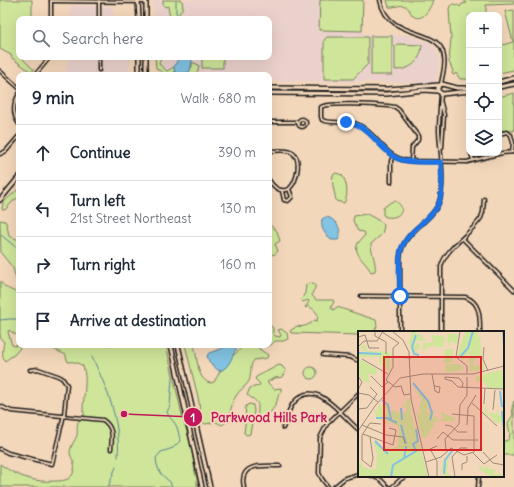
<!DOCTYPE html>
<html lang="en">
<head>
<meta charset="utf-8">
<style>
	body { margin:0; font-family:Delius,sans-serif; background:#f6f6f7; color:#1f2937 }
	.controls { position:absolute; right:12px; top:12px; display:grid; overflow:hidden; border-radius:8px; box-shadow:0 4px 16px #0002 }
	.controls button { width:36px; height:36px; display:grid; place-items:center; padding:0; border:0; border-bottom:1px solid #e0e1e3; background:#fff; color:#1f2937; font:20px sans-serif }
	.stop { position:absolute; width:12px; height:12px; margin:-9px; border:3px solid #1a73e8; border-radius:50%; background:#fff }
	.stop.end { background:#1a73e8; border-color:#fff; box-shadow:0 1px 4px #0008 }
	.list { margin:0; padding:0; list-style:none }
	h2 { display:flex; justify-content:space-between; align-items:center; height:52px; margin:0; padding:0 16px; font-size:17px }
	h2 small { font-size:13px; font-weight:400; color:#747a83 }
	.list li { display:grid; grid-template-columns:26px 1fr auto; gap:12px; align-items:center; box-sizing:border-box; height:56px; padding:0 16px; border-top:1px solid #e0e1e3 }
	.list b { display:block; font-size:15px; white-space:nowrap }
	.list p { margin:0; font-size:13px; white-space:nowrap; color:#747a83 }
	.list em { font-size:13px; font-style:normal; color:#747a83 }
	.icon { flex:none; width:22px; height:22px; fill:none; stroke:currentColor; stroke-width:2; stroke-linecap:round; stroke-linejoin:round }
	.map { position:relative; flex:none; width:514px; height:487px; overflow:hidden }
	.search { position:absolute; background:#fff; box-shadow:0 4px 16px #0002; left:16px; top:16px; width:256px; height:44px; display:flex; align-items:center; gap:10px; box-sizing:border-box; padding:0 14px; border-radius:8px; color:#747a83; font-size:15px }
	.panel { position:absolute; background:#fff; box-shadow:0 4px 16px #0002; left:16px; top:72px; width:256px; height:276px; border-radius:8px }
	.map>svg:first-child { display:block }
	.built { fill:#ebd1cb }
	.green { fill:#cee59a; stroke:#75805b }
	.water { fill:#83c3e3; stroke:#5a8093 }
	.lines { fill:none; stroke-linecap:round; stroke-linejoin:round }
	.stream { stroke:#5a8093; stroke-width:1 }
	.street-casing { stroke:#1c1c1c; stroke-width:5 }
	.secondary-casing { stroke:#1c1c1c; stroke-width:6 }
	.primary-casing { stroke:#1c1c1c; stroke-width:6 }
	.street { stroke:#f3d7ba; stroke-width:2 }
	.secondary { stroke:#f3d7ba; stroke-width:3 }
	.primary { stroke:#f3d7ba; stroke-width:3 }
	.route { stroke:#1a73e8; stroke-width:5 }
	.inset-river { fill:none; stroke:#83c3e3; stroke-width:2 }
	.inset-road { fill:none; stroke:#9d8c7b; stroke-width:1 }
	.view { fill:#d62828; fill-opacity:0.15; stroke:#d62828; stroke-width:2 }
	.inset-edge { fill:none; stroke:#1c1c1c; stroke-width:2 }
	.leader { fill:none; stroke:#c2185b; stroke-width:1.5 }
	.callout-dot { fill:#c2185b; stroke:#f3d7ba; stroke-width:1.5 }
	.mark-label { font-size:12px; text-anchor:middle; font-weight:bold; fill:#fff }
	.callout-label { font-size:13px; text-anchor:middle; font-weight:bold; fill:#c2185b; stroke:#f3d7ba; stroke-width:4; stroke-linejoin:round; paint-order:stroke }
</style>
</head>
<body>
<div class="map">
<svg width="514" height="487" viewBox="0 0 514 487">
	<rect width="100%" height="100%" fill="#f3d7ba"/>
	<filter id="ink" filterUnits="userSpaceOnUse"><feTurbulence type="fractalNoise" baseFrequency=".025" numOctaves="2"/><feDisplacementMap in="SourceGraphic" scale="8" xChannelSelector="R" yChannelSelector="G"/><feConvolveMatrix kernelMatrix="1 2 1 2 8 2 1 2 1" color-interpolation-filters="sRGB"/></filter>
	<g filter="url(#ink)">
		<g class="built">
			<polygon points="153,0 363,0 363,34 407,35 431,43 434,46 437,50 440,59 436,83 269,81 269,75 166,75 156,68 155,57 269,57 269,19 154,19"/>
			<polygon points="70,5 113,6 113,19 70,19"/>
			<polygon points="69,57 130,57 129,75 64,75"/>
		</g>
		<g class="green">
			<polygon points="0,0 32,0 32,19 19,19 19,57 24,57 23,59 34,70 31,72 12,58 11,55 0,49"/>
			<path d="M163,0H182L183,8C176,16 180,14 186,19H170L168,6L165,7L163,5Z"/>
			<polygon points="320,0 363,0 362,31 319,30"/>
			<path d="M387,0H433C431,7 423,23 413,16C410,13 409,7 405,6C401,4 394,8 389,7Z"/>
			<path d="M463,0H514V4L486,5V15H469V79H460L456,73L454,75L452,74L453,71L449,62L451,38L449,9L450,6C453,3 457,4 460,7L462,4L467,3Z"/>
			<polygon points="514,10 514,70 499,73 499,46 513,42 505,11"/>
			<rect x="371" y="36" width="21" height="39"/>
			<polygon points="327,37 368,37 368,64 353,79 324,79 324,40"/>
			<path d="M397,44L422,45C421,61 411,70 395,70V46Z"/>
			<path d="M155,57H161L159,64L167,71L174,67L175,73H186L192,67V62L199,65C198,72 198,72 193,75H166L156,68Z"/>
			<rect x="202" y="57" width="21" height="11"/>
			<polygon points="514,93 514,131 499,130 499,97"/>
			<path d="M336,173L342,175C347,182 349,195 344,203L336,201C335,193 331,183 333,175Z"/>
			<polygon points="19,188 19,197 13,201 5,210 2,209 3,203"/>
			<path d="M395,201C402,204 405,213 396,216C393,218 389,217 386,217L383,215V208L391,202Z"/>
			<path d="M367,214L383,223L384,226L382,234L371,244C371,252 377,265 375,271L371,272C367,263 352,254 358,243C360,240 363,238 365,235L364,232L358,231L353,221L354,216Z"/>
			<polygon points="0,220 5,221 7,225 9,236 19,240 19,290 13,268 1,253"/>
			<polygon points="269,224 277,231 280,241 275,244 278,251 275,254 271,255 269,253"/>
			<path d="M0,281C8,292 12,288 19,295V337L9,330L8,332L12,345L15,346L17,344L20,348L15,354L5,361C1,356 3,348 4,342L1,339L0,334Z"/>
			<path d="M310,283L315,285V289L313,291L312,295L316,300H333L334,302L331,307L333,310L337,307L376,320L377,326L374,332H359V335L291,333L290,331L297,326C304,328 310,324 315,320L317,321L318,315C316,311 312,308 308,306L306,308L305,307L309,302L308,300L303,302L301,300L305,293L306,285Z"/>
			<path d="M269,324L273,328V333L275,336L280,337L281,335L278,330L281,329L287,333L288,339L283,341H275C270,347 267,347 259,346V349L268,355L267,358L254,360C249,367 252,374 249,381C246,387 239,390 236,396C231,403 231,412 228,421L222,425L214,421L211,423L205,424L202,422L198,397L185,345H194C198,357 196,379 210,383L214,382C219,374 222,366 229,359C234,354 239,352 243,345H269Z"/>
			<path d="M45,345H166L183,419L191,445L195,472L197,479V487H0V464C16,476 35,483 55,481C64,481 72,480 74,470C76,463 71,459 70,453C70,446 75,441 77,435C78,430 76,425 79,420L84,419V412L83,411C83,396 88,380 83,366C78,363 74,361 68,362L66,357V355Z"/>
			<path d="M279,365L282,366L286,371L283,377L275,378L267,382L274,389L281,388V392C278,395 278,397 277,401C274,409 268,416 261,420L258,419C257,403 262,404 247,395L250,388L259,386L260,384L255,379L256,377Z"/>
			<circle cx="311" cy="373" r="6"/>
			<polygon points="514,401 514,455 503,455 503,440 506,441 509,439 510,434 508,423 513,415 512,408"/>
			<polygon points="250,404 253,405 254,411 250,434 247,435 244,433 246,417 245,408 247,405"/>
		</g>
		<g class="water">
			<polygon points="179,57 191,57 192,62 190,71 186,73 175,73 174,67"/>
			<path d="M326,217C336,218 344,232 338,240H331C325,233 320,229 322,219Z"/>
			<path d="M228,345H238C233,353 230,369 219,371L210,363L207,356L209,353L221,349Z"/>
		</g>
		<g class="lines">
			<g class="stream">
				<polyline points="176,1 176,12 179,19"/>
				<polyline points="0,234 19,250"/>
				<polyline points="0,320 10,319 19,319"/>
				<polyline points="69,345 70,345"/>
				<polyline points="71,346 76,345"/>
				<path d="M92,357C107,388 121,422 118,457"/>
				<path d="M172,378L170,406L167,412C169,417 170,417 173,421C178,426 179,435 180,441L173,448L161,452L156,458L157,465L160,473L170,482L172,487"/>
				<polyline points="0,485 3,487"/>
				<polyline points="108,487 116,467"/>
			</g>
			<defs>
				<g id="street">
					<path d="M380,0C388,42 441,25 444,57C446,66 442,76 441,84"/>
					<polyline points="51,1 146,2"/>
					<polyline points="51,19 51,1"/>
					<polyline points="99,19 99,1"/>
					<polyline points="99,57 99,70"/>
					<polyline points="0,71 19,88"/>
					<polyline points="35,75 50,57"/>
					<path d="M19,94C13,104 12,114 19,124"/>
					<polyline points="441,103 444,115 442,147"/>
					<circle cx="302" cy="123" r="4"/>
					<polyline points="269,122 298,122"/>
					<polyline points="499,134 507,132 511,135 513,143 512,152"/>
					<path d="M269,151C276,151 285,149 291,152C303,158 297,182 289,189C280,193 274,188 269,180"/>
					<polyline points="471,153 473,160"/>
					<polyline points="0,154 6,151 19,136"/>
					<path d="M411,161L412,147L418,140V136L399,110L395,107L388,106C376,105 328,102 321,107V117L322,120C333,125 347,119 359,125C379,135 385,160 411,161L467,162L502,153L514,152"/>
					<polyline points="391,182 391,161 393,156"/>
					<polyline points="282,191 284,200 288,201 292,197 289,189"/>
					<polyline points="463,239 514,290"/>
					<path d="M361,296L465,297C481,302 480,318 480,332"/>
					<path d="M400,332V258C402,229 434,223 440,199C445,180 440,150 439,131C439,118 440,106 441,94"/>
					<path d="M441,332V267C445,248 470,235 481,218L483,212L484,199"/>
					<polyline points="323,355 350,357 359,361"/>
					<path d="M0,406L11,411L103,420C114,428 112,437 111,449"/>
					<path d="M283,428C286,420 288,411 292,405C314,373 342,417 359,430"/>
					<polyline points="0,449 8,453 52,464 64,415 67,385 62,378 58,376 38,369 30,370"/>
					<polyline points="372,476 381,480 388,487"/>
					<path d="M244,487C238,462 264,466 280,466"/>
					<polyline points="328,487 322,479 319,473 320,438 327,424 359,393"/>
					<polyline points="334,487 345,478 359,474"/>
					<polyline points="392,487 401,479 407,476"/>
					<polyline points="478,487 479,476"/>
				</g>
				<g id="secondary">
					<polyline points="499,82 514,78"/>
					<polyline points="499,87 514,84"/>
					<polyline points="269,88 388,89 439,85"/>
					<polyline points="438,91 438,87 442,84 457,88 469,88"/>
					<polyline points="269,93 387,94 424,90 438,91 442,94 469,91"/>
					<polyline points="0,200 19,177"/>
				</g>
				<g id="primary">
					<polyline points="138,0 139,19"/>
					<polyline points="146,0 146,19"/>
					<polyline points="139,57 139,75"/>
					<polyline points="146,57 146,75"/>
					<polyline points="171,345 202,487"/>
					<polyline points="178,345 210,487"/>
				</g>
			</defs>
			<use href="#street" class="street-casing"/>
			<use href="#secondary" class="secondary-casing"/>
			<use href="#primary" class="primary-casing"/>
			<use href="#street" class="street"/>
			<use href="#secondary" class="secondary"/>
			<use href="#primary" class="primary"/>
		</g>
	</g>
	<g class="lines" filter="url(#ink)">
		<path class="route" d="M346,122C370,124 378,150 398,159C411,164 428,162 441,162C441,175 444,192 438,205C430,221 409,229 402,247C397,260 400,282 400,296"/>
	</g>
	<g transform="translate(358 331)">
		<rect width="146" height="146" fill="#f3d7ba"/>
		<path d="M56,0H59L54,9L61,2L68,10H57V15L58,12L62,13L61,19H57L60,22H55L51,12L53,2ZM89,0L90,3H100L99,13L95,11H91L94,14H90ZM107,0H117L122,6L124,27H118L115,31L116,35L123,34L122,28H124L127,39L112,40L111,28L114,27L110,22L106,29L99,26ZM73,4L86,5L88,11L80,12H86V16H78L77,11V15L70,16L69,14V19H65V12L75,11ZM6,12L9,20L32,21V40L22,33L21,26H0V21H8L2,17ZM87,18H95L94,32H86ZM0,27L20,39L18,43H10L12,52L6,51L0,42ZM88,33H100L106,36L104,39L96,40V35V41H87ZM144,39L146,57H130L127,52L118,50V45ZM55,58L72,69L73,75L71,72L69,81L70,83L73,79L77,80L74,86L79,85L78,90L86,87L83,83L85,80L86,83L97,87L96,90H81L75,92L76,94L69,106L64,107L58,80L63,85L61,77L64,68ZM24,68L31,73L33,82L34,79L42,82L41,78L43,81H48L49,75L46,77L43,75L48,74V69L52,68L53,82L70,146H0V131H4L5,136L10,138H18L19,124L16,110L22,115L33,118L40,115L41,96L27,89L29,92L27,95L26,90L19,88L16,79H20V73L27,76L24,79L29,82ZM128,76L129,81L138,83L140,78L141,85L146,83V97L144,91L138,92L130,82V85L128,84L126,77H123ZM91,125L89,141L93,146H87L86,136L82,145L85,129L86,134ZM132,134L129,138H137L136,143L140,144V141L146,146H134L121,138V135L126,137Z" fill="#cee59a"/>
		<path class="inset-river" d="M145,0L146,14M58,4L54,16L56,23L61,24M1,22L23,23M102,26L110,17L115,0M55,52L70,70L74,82L72,89M142,60L144,76M24,69L30,74L33,88M43,77L44,89M144,80L146,99M18,87H29L39,92M43,94L48,113M17,110L30,123M46,128L48,115M86,143L87,129L94,120M33,146L35,134L58,120L55,113L60,110L58,98"/>
		<path class="inset-road" d="M17,0V5L28,11V23M34,0L45,9L51,21L53,68L71,146M102,0L98,26L109,35V42M24,1L41,12L35,17V36L28,49L37,56L43,55L46,64L52,63M0,6L7,4L11,17H21M0,16L6,10H19L25,0M126,16L125,28L130,40M146,25V41M35,26L53,27M4,28L30,43M74,43L77,60L81,62L82,56L76,55M0,45L4,51L0,59M13,45L24,56L30,51M87,48V46L101,47L105,52L104,57M87,48L94,50L100,56M100,56L146,58M0,62L11,64L20,71M114,72L139,95M126,73L127,57M0,78L9,77L19,63L12,56M135,79L137,59M4,94L28,104L45,106L47,112M87,94L93,95L100,101H109M109,94L110,77L118,64M0,100L17,75L42,47L65,43H115L146,35M5,103L35,114L38,99L31,97M12,106L15,127L13,136L4,129V104L12,92L23,93M79,108L85,101L95,109H120M88,119L87,108L101,93L102,74L109,64V46M125,121L135,132L146,134M115,122L126,133L139,124M68,131L83,126L93,117L106,124L116,121V85L94,83M104,139V133L109,131V125M79,146V130L72,118L79,115M97,146L94,126L102,117H109"/>
		<path class="view" d="M26,26H123V119H26Z"/>
		<rect width="146" height="146" class="inset-edge"/>
	</g>
	<path class="leader" d="M124 414L193 417"/>
	<g class="callout-dot">
		<circle cx="124" cy="414" r="4"/>
		<circle cx="193" cy="417" r="10"/>
	</g>
	<g class="mark-label">
		<text x="193" y="422">1</text>
	</g>
	<g class="callout-label">
		<text x="269" y="422">Parkwood Hills Park</text>
	</g>
</svg>
<div class="controls">
<button>+</button>
<button>−</button>
<button><svg class="icon" aria-label="locate" viewBox="0 0 24 24"><circle cx="12" cy="12" r="6"/><path d="M12 2v4M12 18v4M2 12h4M18 12h4"/></svg></button>
<button><svg class="icon" aria-label="layers" viewBox="0 0 24 24"><path d="M12 4l9 5-9 5-9-5zM3 14l9 5 9-5"/></svg></button>
</div>
<div class="stop" style="left:400px;top:296px"></div>
<div class="stop end" style="left:346px;top:122px"></div>
<div class="search"><svg class="icon" aria-label="search" viewBox="0 0 24 24"><circle cx="10" cy="10" r="6"/><path d="M15 15l6 6"/></svg>Search here</div>
<section class="panel">
<h2>9 min<small>Walk · 680 m</small></h2>
<ul class="list">
<li><svg class="icon" aria-label="ahead" viewBox="0 0 24 24"><path d="M12 20V5M6 11l6-6 6 6"/></svg><div><b>Continue</b></div><em>390 m</em></li>
<li><svg class="icon" aria-label="left" viewBox="0 0 24 24"><path d="M17 20v-9H6M10 6l-5 5 5 5"/></svg><div><b>Turn left</b><p>21st Street Northeast</p></div><em>130 m</em></li>
<li><svg class="icon" aria-label="right" viewBox="0 0 24 24"><path d="M7 20v-9h11M14 6l5 5-5 5"/></svg><div><b>Turn right</b></div><em>160 m</em></li>
<li><svg class="icon" aria-label="arrive" viewBox="0 0 24 24"><path d="M6 21V4h12l-3 4 3 4H6"/></svg><div><b>Arrive at destination</b></div></li>
</ul>
</section>
</div>
</body>
</html>
